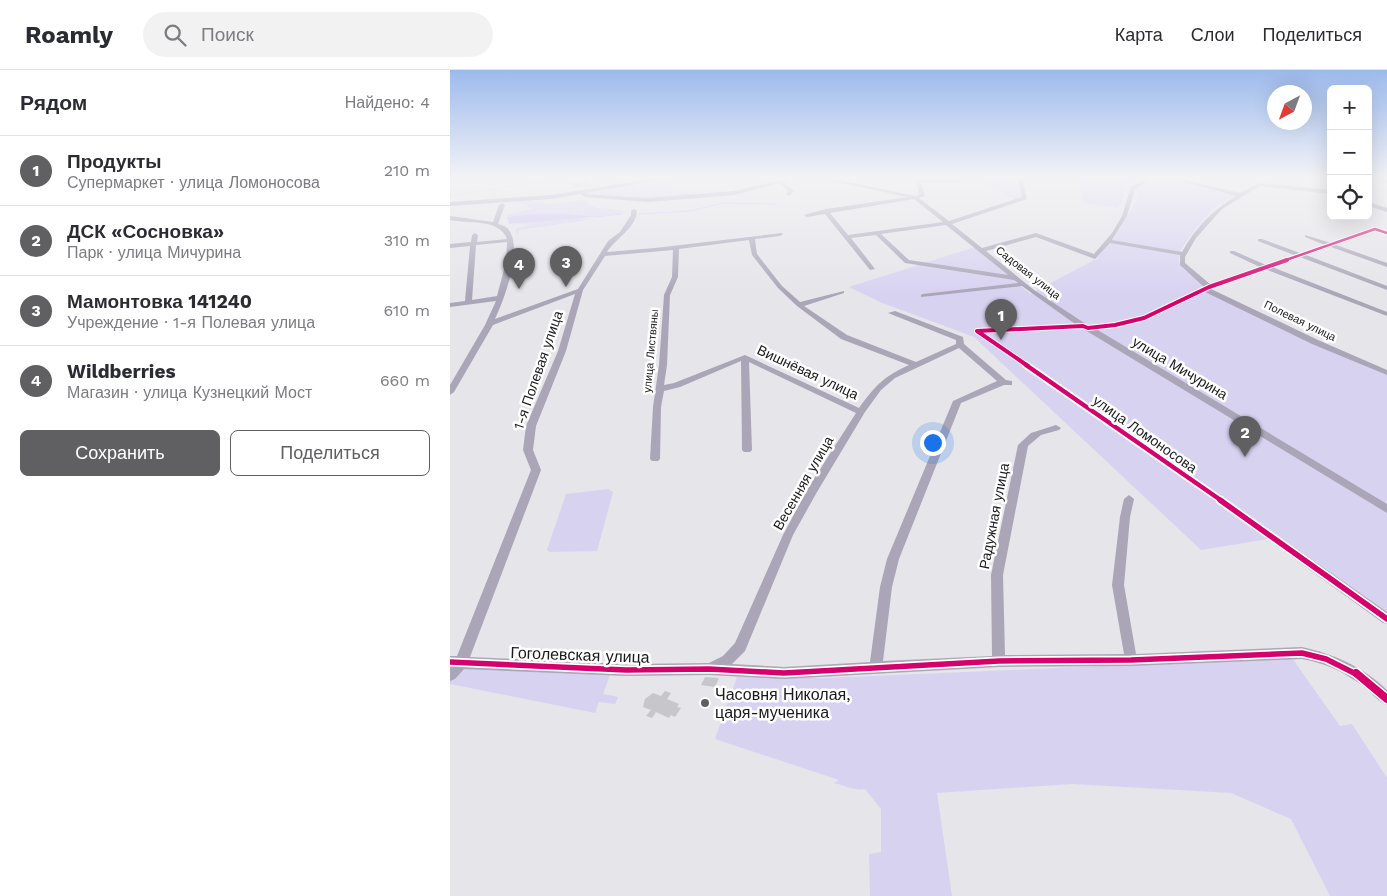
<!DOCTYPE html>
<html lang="ru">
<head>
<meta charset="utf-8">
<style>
	body { margin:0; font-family:"Work Sans",sans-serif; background:#f2f2f3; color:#2b2b33 }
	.controls { position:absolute; right:15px; top:15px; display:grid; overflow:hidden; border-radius:8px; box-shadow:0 5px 20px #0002 }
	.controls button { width:45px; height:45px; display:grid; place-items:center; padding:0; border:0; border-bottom:1px solid #e1e1e2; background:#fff; color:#2b2b33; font:25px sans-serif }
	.compass { position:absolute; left:817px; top:15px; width:45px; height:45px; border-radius:50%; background:#fff; box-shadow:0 5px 20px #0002; rotate:221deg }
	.you { position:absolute; left:482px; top:372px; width:18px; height:18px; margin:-12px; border:4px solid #fff; border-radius:50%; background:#1a73e8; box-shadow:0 0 0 8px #1a73e833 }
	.badge { display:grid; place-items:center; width:32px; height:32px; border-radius:50%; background:#606063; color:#fff; font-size:16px; font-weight:700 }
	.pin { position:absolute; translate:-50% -41px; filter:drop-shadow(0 1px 2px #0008) }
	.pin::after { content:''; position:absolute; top:26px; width:18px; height:15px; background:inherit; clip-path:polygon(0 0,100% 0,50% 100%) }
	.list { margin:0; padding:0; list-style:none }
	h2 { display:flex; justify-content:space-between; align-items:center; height:65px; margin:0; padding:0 20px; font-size:21px }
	h2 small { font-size:16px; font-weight:400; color:#7c7c81 }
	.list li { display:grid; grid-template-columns:32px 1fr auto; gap:15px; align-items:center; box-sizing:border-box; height:70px; padding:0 20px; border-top:1px solid #e1e1e2 }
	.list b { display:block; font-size:19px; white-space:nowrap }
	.list p { margin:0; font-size:16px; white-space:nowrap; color:#7c7c81 }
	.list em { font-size:16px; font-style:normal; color:#7c7c81 }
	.actions { display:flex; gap:10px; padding:15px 20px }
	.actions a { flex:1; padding:11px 0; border:1px solid #606063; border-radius:8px; text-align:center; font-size:18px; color:#606063 }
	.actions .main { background:#606063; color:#fff }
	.icon { flex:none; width:28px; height:28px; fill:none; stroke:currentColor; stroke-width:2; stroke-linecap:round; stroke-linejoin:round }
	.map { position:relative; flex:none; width:937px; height:826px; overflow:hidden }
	header { display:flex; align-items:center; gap:30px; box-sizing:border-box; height:70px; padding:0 25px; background:#fff; border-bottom:1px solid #e1e1e2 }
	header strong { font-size:24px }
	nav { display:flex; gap:28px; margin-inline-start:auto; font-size:18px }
	.search { width:350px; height:45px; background:#f2f2f3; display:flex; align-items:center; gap:12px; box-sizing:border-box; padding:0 18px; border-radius:28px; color:#7c7c81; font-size:19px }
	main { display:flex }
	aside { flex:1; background:#fff }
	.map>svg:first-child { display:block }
	.green { fill:#d8d2f1 }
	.water { fill:#cec2f5 }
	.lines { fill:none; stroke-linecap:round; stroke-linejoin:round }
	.stream { stroke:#cec2f5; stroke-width:1 }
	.building { fill:#c7c7cb }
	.minor { fill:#aaa6b8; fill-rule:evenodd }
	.major { fill:#aca7b9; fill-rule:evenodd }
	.rail { stroke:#a6a5ae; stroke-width:1; stroke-dasharray:1 2.5; stroke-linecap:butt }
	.cycleway-far4-casing { stroke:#fff; stroke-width:4.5 }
	.cycleway-far3-casing { stroke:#fff; stroke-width:6 }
	.cycleway-far2-casing { stroke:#fff; stroke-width:8 }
	.cycleway-far1-casing { stroke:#fff; stroke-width:9 }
	.cycleway-casing { stroke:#fff; stroke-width:11 }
	.cycleway-far4 { stroke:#d6006c; stroke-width:2.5 }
	.cycleway-far3 { stroke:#d6006c; stroke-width:4 }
	.cycleway-far2 { stroke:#d6006c; stroke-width:4.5 }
	.cycleway-far1 { stroke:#d6006c; stroke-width:5.5 }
	.cycleway { stroke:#d6006c; stroke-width:8 }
	.poi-dot { fill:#606063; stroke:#fff; stroke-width:2 }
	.labels { text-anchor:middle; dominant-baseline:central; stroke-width:5; stroke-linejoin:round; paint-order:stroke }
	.far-street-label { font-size:11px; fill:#19181b; stroke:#fff }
	.street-label { font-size:14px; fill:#19181b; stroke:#fff }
	.near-street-label { font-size:16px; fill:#19181b; stroke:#fff }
	.near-poi-label { font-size:16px; fill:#19181b; stroke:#fff; text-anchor:start }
</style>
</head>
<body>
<header>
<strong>Roamly</strong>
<div class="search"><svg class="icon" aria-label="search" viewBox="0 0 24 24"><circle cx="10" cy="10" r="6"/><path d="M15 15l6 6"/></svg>Поиск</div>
<nav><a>Карта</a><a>Слои</a><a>Поделиться</a></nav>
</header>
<main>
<aside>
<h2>Рядом<small>Найдено: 4</small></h2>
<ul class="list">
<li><span class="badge">1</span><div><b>Продукты</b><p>Супермаркет · улица Ломоносова</p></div><em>210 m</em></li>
<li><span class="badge">2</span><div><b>ДСК «Сосновка»</b><p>Парк · улица Мичурина</p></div><em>310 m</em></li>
<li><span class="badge">3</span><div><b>Мамонтовка 141240</b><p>Учреждение · 1-я Полевая улица</p></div><em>610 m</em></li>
<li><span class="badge">4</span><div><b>Wildberries</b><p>Магазин · улица Кузнецкий Мост</p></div><em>660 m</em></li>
</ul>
<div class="actions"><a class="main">Сохранить</a><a>Поделиться</a></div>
</aside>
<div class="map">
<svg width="937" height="826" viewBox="0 0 937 826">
	<rect width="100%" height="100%" fill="#e5e5ea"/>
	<g class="green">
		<polygon points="524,108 567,109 572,128 566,130"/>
		<polygon points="631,108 689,108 674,116 673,128 668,138 633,133"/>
		<path d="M705,108H717L785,125C779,129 771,133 765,138C756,146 725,180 729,192C734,204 752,207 754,221L840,262L937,305V554L818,469L751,480L524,267L430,232L399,217L525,177L580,224L646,189L662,171L687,130L686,118Z"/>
		<polygon points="217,111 225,116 221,119 222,123 243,120 248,123 229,127 194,128 135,123"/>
		<path d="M134,130L146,138L171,140L176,143L144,147L119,144H79L56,147L59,144L82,139L78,137L77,134L66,133C75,128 84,132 93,133C106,135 122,131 134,130Z"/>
		<polygon points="122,148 144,149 69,160 68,165 65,162 67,158 81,155 66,153"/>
		<polygon points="158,419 163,422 147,481 100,482 97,480 116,424"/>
		<path d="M842,588L890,656L902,654L937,708V826H880L841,749L781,723L622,714L487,723L502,826H420L419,784L431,782V739L415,719C404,721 397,716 384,713L389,710L265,669L287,607L376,608Z"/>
		<polygon points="10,597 160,605 153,624 168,627 165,634 149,632 145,643 0,614 0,610"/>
	</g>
	<polygon class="water" points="79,144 119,144 145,147 59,154 57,147"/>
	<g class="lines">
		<g class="stream">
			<polyline points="189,144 240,141 273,133 327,134"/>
			<polyline points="145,147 172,144"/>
		</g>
	</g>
	<g class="building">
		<polygon points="138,109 143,116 124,118 121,113"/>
		<polygon points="255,607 269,608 265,617 251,615"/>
		<polygon points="215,621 221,623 217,629 229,634 227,637 231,638 225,647 221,645 219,648 206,642 202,648 196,646 201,640 193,637 195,629 203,623 211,626"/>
	</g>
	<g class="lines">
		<g class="minor">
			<polygon points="291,108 299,108 293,110"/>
			<polygon points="339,108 348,108 334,112 344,121 339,126 336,124 338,121 330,113 284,125 198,132 135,127 128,122 131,120 136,124 198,128 284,121"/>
			<path d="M369,108H379L465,126L469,125L466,109L523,108L507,112H471L475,126L469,128L499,151L572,127L568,108H572L577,129L502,154L532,178L586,163L644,184L662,163L672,146L681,117L697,108H703L685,119L677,146L662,170L732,182C745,158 763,140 786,126L718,108H727L790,123L809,113L881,120V124L810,116L772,139L746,168L735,187V193L760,214L810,197L780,183V181H784L816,195L844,185L808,171V169H812L850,183L875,175L855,167V165L881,173L925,157L937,161V165L925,161L886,175L937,193V197L881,177L856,185L937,216V220L850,187L822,197L937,242V246L815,199L761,219L868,270L937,300V305L862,274L755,222L697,250L665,257L646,259L937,434V443L635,260L632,258L535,263L735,401L937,542V554L933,553L729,405L523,261L527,259L625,254L572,216L471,227V225L473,224L568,213L564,210L455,193L426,165L401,168L425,199L420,200L375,144L357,147L354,145L376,139L457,127ZM464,129L493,152L398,165L380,143ZM496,155L558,205L459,190L431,164ZM586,167L645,189L660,173L730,185V195L754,217L692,246L665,253L639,256L584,220L536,181Z"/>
			<polygon points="922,108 937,110 937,112 922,109"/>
			<polygon points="918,132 937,138 937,142 918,136"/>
			<path d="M52,133L55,135L48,154C51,155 56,156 58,159C74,177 54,230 45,249L128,219L158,171L170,162L181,145V141L184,139L187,141C186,158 165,169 157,182L205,178L332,163L333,164L330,166L305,169L307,184L332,216L350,232L394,221V223L354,236L397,265L466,292L506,274V270L438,243L445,241L513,267L514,274L556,310L562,311V315H554L511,333L449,489L442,517L433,591L542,586L541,505L568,375L581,363L606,355L611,358L609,360L591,365L578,376L553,505L555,585L674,584L662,515L670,447L674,429L679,425L684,429L680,447L674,515L686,584L852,577C884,584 913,597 937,620V635C928,632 921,622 913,616C894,602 875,593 852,589L681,596L549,597L334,609L259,605L176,606L14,599L5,609L0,611V586H7L81,400L73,380L76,356L108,281L125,224L43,255L4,322L0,325V315L35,255L46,231L0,237V233L15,231L20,176L0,178V174L21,172L22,165L25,163L28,165L27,172L57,169C49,148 18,154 0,150V146L43,152L49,135ZM299,170L302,185L328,218L347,236L391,269L459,295C433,307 426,315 409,338L295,285L224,313L214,315L217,295L220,225L228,207L229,179ZM57,172L56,192L47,226L22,230L26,175ZM223,180L222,207L214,225L209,295L203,337L200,389L202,391H208L210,389L211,337L214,321L230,317L291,291L292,380L294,382H300L302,380L299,292L406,343L358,418L333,465L285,573L273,586L259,593L176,594L20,587L91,400L83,380L86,356L116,281L133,220L155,186ZM509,278L547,311L503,331L437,489L430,517L420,592L334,597L282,594L295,581L343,465L367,422L415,342L431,320L445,308Z"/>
		</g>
		<polygon class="major" points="207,108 223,108 101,129 0,136 0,132 101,125"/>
		<polyline class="rail" points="0,126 114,108"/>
		<defs>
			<polyline id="cycleway-far4" points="833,191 925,159 937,163"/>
			<polyline id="cycleway-far3" points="578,296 527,261 633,256 638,258 665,255 694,248 759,217 837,190"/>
			<polyline id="cycleway-far2" points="576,295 772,431"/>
			<g id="cycleway-far1">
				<polyline points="770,430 937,549"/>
				<polyline points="0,592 176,600 259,599 334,603 549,591 681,590 852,583 876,589 908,605"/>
			</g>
			<polyline id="cycleway" points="906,603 937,629"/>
		</defs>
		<use href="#cycleway-far4" class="cycleway-far4-casing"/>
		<use href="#cycleway-far3" class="cycleway-far3-casing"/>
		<use href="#cycleway-far2" class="cycleway-far2-casing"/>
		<use href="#cycleway-far1" class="cycleway-far1-casing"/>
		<use href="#cycleway" class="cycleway-casing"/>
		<use href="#cycleway-far4" class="cycleway-far4"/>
		<use href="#cycleway-far3" class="cycleway-far3"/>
		<use href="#cycleway-far2" class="cycleway-far2"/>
		<use href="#cycleway-far1" class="cycleway-far1"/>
		<use href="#cycleway" class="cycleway"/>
	</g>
	<linearGradient id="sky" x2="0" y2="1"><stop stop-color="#9dbaed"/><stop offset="0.48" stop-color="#f3f3f6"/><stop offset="1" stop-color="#f3f3f6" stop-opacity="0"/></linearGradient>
	<rect width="937" height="224" fill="url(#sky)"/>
	<circle class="poi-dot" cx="255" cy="633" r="5"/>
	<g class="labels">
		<g class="far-street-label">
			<text transform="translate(578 203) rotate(38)">Садовая улица</text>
			<text transform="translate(850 251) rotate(26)">Полевая улица</text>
			<text transform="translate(201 281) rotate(-85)">улица Листвяны</text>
		</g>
		<g class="street-label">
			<text transform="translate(730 298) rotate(31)">улица Мичурина</text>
			<text transform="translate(88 300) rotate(-71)">1-я Полевая улица</text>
			<text transform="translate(358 302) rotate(25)">Вишнёвая улица</text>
			<text transform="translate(695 364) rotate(35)">улица Ломоносова</text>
			<text transform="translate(353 413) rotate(-60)">Весенняя улица</text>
			<text transform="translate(544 446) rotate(-79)">Радужная улица</text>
		</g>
		<g class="near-street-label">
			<text transform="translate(130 585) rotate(2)">Гоголевская улица</text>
		</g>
		<g class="near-poi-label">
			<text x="265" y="624">Часовня Николая,<tspan x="265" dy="18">царя-мученика</tspan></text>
		</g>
	</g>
</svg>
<div class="controls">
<button>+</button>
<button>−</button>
<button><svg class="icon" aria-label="locate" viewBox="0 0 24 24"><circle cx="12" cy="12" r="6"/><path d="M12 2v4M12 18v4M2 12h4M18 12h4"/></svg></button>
</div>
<svg class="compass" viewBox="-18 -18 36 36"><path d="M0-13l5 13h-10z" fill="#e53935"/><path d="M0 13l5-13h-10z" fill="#7c7c81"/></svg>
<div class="you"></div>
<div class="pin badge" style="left:551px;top:270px">1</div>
<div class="pin badge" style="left:795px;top:387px">2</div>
<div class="pin badge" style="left:116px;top:217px">3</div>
<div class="pin badge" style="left:69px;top:219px">4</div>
</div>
</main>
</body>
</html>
